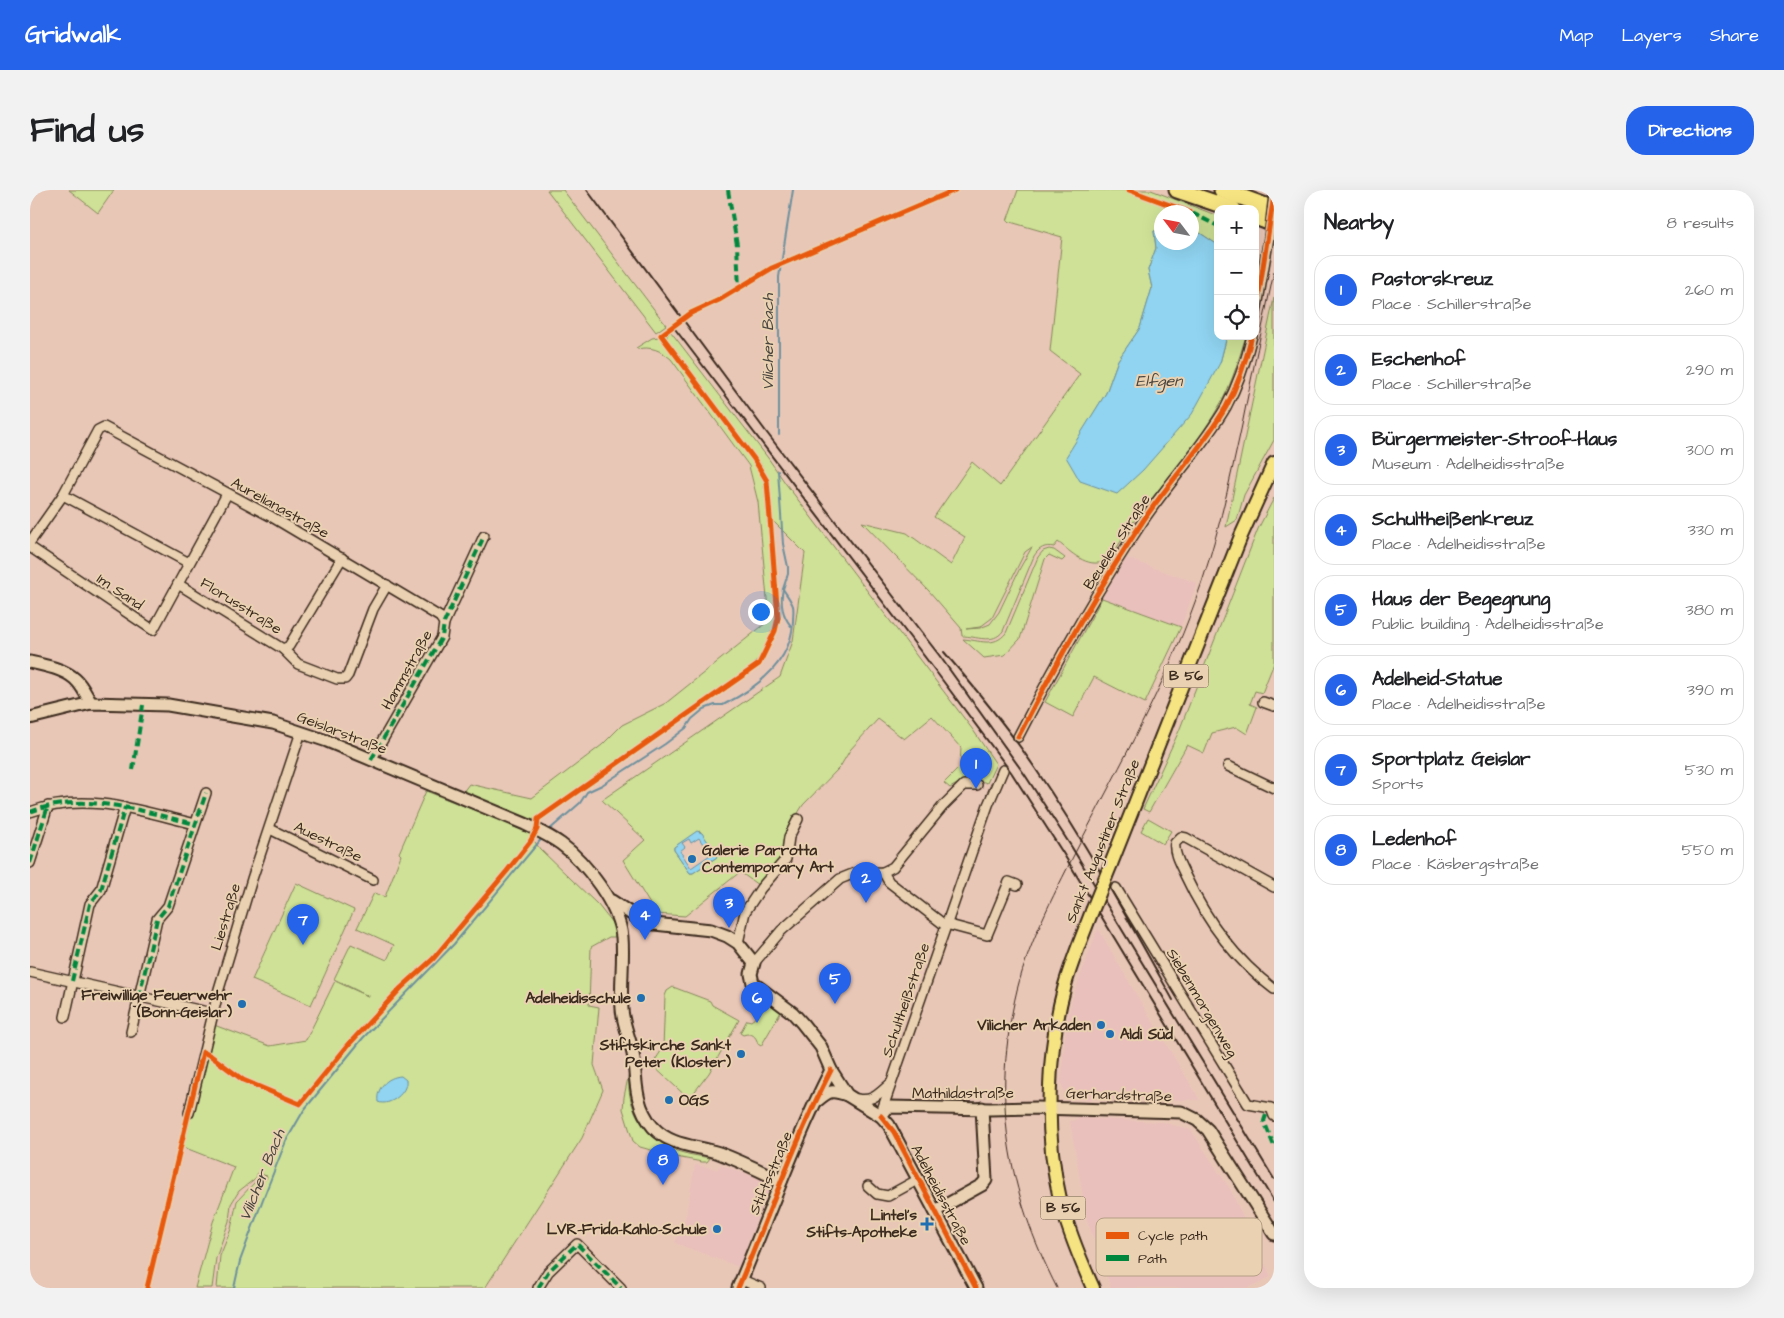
<!DOCTYPE html>
<html lang="en">
<head>
<meta charset="utf-8">
<style>
	body { margin:0; font-family:"Architects Daughter",sans-serif; background:#f2f2f2; color:#202124 }
	.controls { position:absolute; right:15px; top:15px; display:grid; overflow:hidden; border-radius:10px; box-shadow:0 5px 20px #0002 }
	.controls button { width:45px; height:45px; display:grid; place-items:center; padding:0; border:0; border-bottom:1px solid #e0e0e0; background:#fff; color:#202124; font:25px sans-serif }
	.compass { position:absolute; left:1124px; top:15px; width:45px; height:45px; border-radius:50%; background:#fff; box-shadow:0 5px 20px #0002; rotate:302deg }
	.you { position:absolute; left:730px; top:421px; width:18px; height:18px; margin:-12px; border:4px solid #fff; border-radius:50%; background:#1a73e8; box-shadow:0 0 0 8px #1a73e833 }
	.badge { display:grid; place-items:center; width:32px; height:32px; border-radius:50%; background:#2563eb; color:#fff; font-size:16px; font-weight:700 }
	.pin { position:absolute; translate:-50% -41px; filter:drop-shadow(0 1px 2px #0008) }
	.pin::after { content:''; position:absolute; top:26px; width:18px; height:15px; background:inherit; clip-path:polygon(0 0,100% 0,50% 100%) }
	.list { margin:0; padding:0; list-style:none }
	h2 { display:flex; justify-content:space-between; align-items:center; height:65px; margin:0; padding:0 20px; font-size:21px }
	h2 small { font-size:16px; font-weight:400; color:#757577 }
	.list li { display:grid; grid-template-columns:32px 1fr auto; gap:15px; align-items:center; box-sizing:border-box; height:70px; margin:0 10px 10px; padding:0 10px; border:1px solid #e0e0e0; border-radius:20px }
	.list b { display:block; font-size:19px; white-space:nowrap }
	.list p { margin:0; font-size:16px; white-space:nowrap; color:#757577 }
	.list em { font-size:16px; font-style:normal; color:#757577 }
	.icon { flex:none; width:28px; height:28px; fill:none; stroke:currentColor; stroke-width:2; stroke-linecap:round; stroke-linejoin:round }
	.map { position:relative; flex:none; width:1244px; height:1098px; overflow:hidden; border-radius:20px }
	header { display:flex; align-items:center; gap:30px; box-sizing:border-box; height:70px; padding:0 25px; background:#2563eb; color:#fff }
	header strong { font-size:24px }
	nav { display:flex; gap:28px; margin-inline-start:auto; font-size:18px }
	.intro { display:flex; align-items:center; justify-content:space-between; box-sizing:border-box; height:120px; padding:0 30px }
	h1 { margin:0; font-size:35px }
	.button { padding:12px 22px; border-radius:20px; background:#2563eb; color:#fff; font-size:18px; font-weight:700 }
	main { display:flex; gap:30px; padding:0 30px }
	aside { flex:1; background:#fff; border-radius:20px; box-shadow:0 5px 20px #0002 }
	.map>svg:first-child { display:block }
	.built { fill:#e9c0bb }
	.green { fill:#cee196; stroke:#84865a; fill-rule:evenodd }
	.water { fill:#90d4f1; stroke:#6e909d; fill-rule:evenodd }
	.lines { fill:none; stroke-linecap:round; stroke-linejoin:round }
	.stream { stroke:#6e909d; stroke-width:2 }
	.street-casing { stroke:#3b2a1e; stroke-width:12 }
	.secondary-casing { stroke:#3b2a1e; stroke-width:15 }
	.primary-casing { stroke:#3b2a1e; stroke-width:16 }
	.highway-casing { stroke:#3b2a1e; stroke-width:19 }
	.street { stroke:#e9d1b1; stroke-width:9 }
	.secondary { stroke:#e9d1b1; stroke-width:11 }
	.primary { stroke:#f6e381; stroke-width:12 }
	.highway { stroke:#f6e381; stroke-width:15 }
	.tram { stroke:#3b2a1e; stroke-width:1 }
	.rail { stroke:#3b2a1e; stroke-width:2 }
	.street-bridge-casing { stroke:#3b2a1e; stroke-width:12; stroke-linecap:butt }
	.primary-bridge-casing { stroke:#3b2a1e; stroke-width:16; stroke-linecap:butt }
	.street-bridge { stroke:#e9d1b1; stroke-width:9 }
	.primary-bridge { stroke:#f6e381; stroke-width:12 }
	.quiet { stroke:#00873e; stroke-width:4; stroke-dasharray:8 4; stroke-linecap:butt }
	.cycleway-casing { stroke:#e9d1b1; stroke-width:8 }
	.cycleway { stroke:#e8590c; stroke-width:5 }
	.poi-dot { fill:#1f6fb2; stroke:#e9d1b1; stroke-width:2 }
	.labels { text-anchor:middle; dominant-baseline:central; stroke-width:4; stroke-linejoin:round; paint-order:stroke }
	.shield { fill:#e9d1b1; stroke:#6f5c4a; stroke-width:1 }
	.shield-label { font-size:14px; font-weight:bold; fill:#3b2a1e }
	.street-label { font-size:15px; fill:#3b2a1e; stroke:#e9d1b1 }
	.poi-label { font-size:15px; font-weight:bold; fill:#3b2a1e; stroke:#e9d1b1; text-anchor:end }
	.water-label { font-size:16px; font-style:italic; fill:#48443e; stroke:#e9d1b1 }
	.key { fill:#e9d1b1; stroke:#b59f85; stroke-width:1 }
	.key-label { font-size:14px; fill:#3b2a1e }
</style>
</head>
<body>
<header>
<strong>Gridwalk</strong>
<nav><a>Map</a><a>Layers</a><a>Share</a></nav>
</header>
<div class="intro"><h1>Find us</h1><a class="button">Directions</a></div>
<main>
<div class="map">
<svg width="1244" height="1098" viewBox="0 0 1244 1098">
	<rect width="100%" height="100%" fill="#e9c7b7"/>
	<filter id="ink" filterUnits="userSpaceOnUse"><feTurbulence type="fractalNoise" baseFrequency=".02" numOctaves="2"/><feDisplacementMap in="SourceGraphic" scale="10" xChannelSelector="R" yChannelSelector="G"/><feConvolveMatrix kernelMatrix="1 2 1 2 8 2 1 2 1" color-interpolation-filters="sRGB"/></filter>
	<g filter="url(#ink)">
		<g class="built">
			<polygon points="1096,368 1167,393 1151,437 1072,408"/>
			<polygon points="1068,738 1106,804 1170,910 1046,909 1035,905 1031,892 1035,845 1042,809"/>
			<polygon points="1050,928 1132,932 1161,940 1200,999 1241,1087 1217,1098 1081,1098 1057,1030 1040,931"/>
			<polygon points="665,975 688,979 691,975 736,991 740,995 709,1077 645,1053 656,1025"/>
		</g>
		<g class="green">
			<polygon points="39,0 84,0 68,23"/>
			<polygon points="517,0 533,0 636,135 626,142"/>
			<path d="M988,0H1121L1188,26V55L1170,43H1162V22H1132L1131,41H1124L1126,58L1118,80L1122,98L1110,138L1088,170L1076,203L1037,267L1190,173L1197,146H1216C1209,168 1203,190 1192,211C1168,254 1134,292 1104,331C1098,339 1082,368 1075,371C1057,379 1041,362 1028,352L1024,357C1015,355 1009,358 1004,366L973,441C963,455 946,446 932,446L931,438L899,401L832,332L877,343L921,375L935,347L904,327L942,272L970,296L1050,184L1020,161L1032,47L977,31ZM1002,357L990,378L969,422L960,434L950,438L936,439L950,437L962,428L995,362Z"/>
			<polygon points="1244,108 1244,250 1214,305 1207,330 1196,337"/>
			<path d="M641,142L738,268L756,294L943,540L966,574L957,593L939,587L920,598L914,593L930,577L931,558L902,526L874,549L848,529L820,560L810,577L773,615L755,644L751,669L728,695L710,682L655,726L626,724L593,670L615,650L572,610L750,487L763,451L775,363L742,330L735,282L731,274L637,149V145ZM670,641L687,667L663,683H660L644,660V657Z"/>
			<path d="M629,147L635,152L728,277L733,287L735,304L745,422V433L730,466L724,474L501,631L433,602L439,594L502,608L572,555L592,535L636,513L736,433L738,419L728,312L719,276L641,169C630,160 621,156 607,159L606,158L622,148Z"/>
			<polygon points="1244,308 1244,473 1232,503 1225,501 1220,514 1227,517 1217,544 1206,537 1182,543 1174,563 1157,555 1119,622 1113,619 1149,541 1228,339"/>
			<path d="M1019,359L1024,360L1035,368L1032,371L1019,365L1015,369L990,449L975,465L954,468L933,449C949,450 964,458 976,443L1008,367L1013,361Z"/>
			<polygon points="1072,408 1151,437 1115,513 1064,487 1043,527 1015,512"/>
			<polygon points="396,601 497,641 510,659 568,715 586,738 588,747 579,747 561,757 559,815 569,817 564,875 573,900 552,948 455,1098 187,1098 190,1066 201,1039 207,1011 225,992 236,989 237,986 227,983 227,987 209,1001 201,1014 199,1031 186,1068 182,1098 165,1098 183,1032 204,977 153,957 184,835 240,856 276,850 305,791 340,807 304,789 321,754 357,770 364,755 327,738 344,703 355,707 371,665 369,663"/>
			<polygon points="1118,628 1141,641 1133,654 1111,641"/>
			<polygon points="266,693 324,720 281,815 222,790"/>
			<polygon points="643,797 680,811 682,815 709,830 679,883 659,909 622,875 633,858 635,806 637,801"/>
			<path d="M730,808L752,820L731,856L728,854C726,846 722,842 713,845L710,843L717,830L721,831L725,828L726,822L723,820Z"/>
			<path d="M601,873C600,882 598,891 599,900C602,928 623,954 650,962C660,965 670,966 680,968L677,972H672L646,967L610,957L603,951L593,919L594,907Z"/>
		</g>
		<g class="water">
			<polygon points="1124,41 1131,41 1132,52 1162,52 1162,43 1170,43 1188,55 1188,146 1197,146 1190,173 1162,224 1113,280 1087,304 1050,291 1036,267 1076,203 1088,170 1110,138 1122,98 1118,80 1126,58"/>
			<path d="M667,641L672,643L686,664L687,667L663,683H660L644,660V657ZM669,648L680,665L661,678L650,661L655,657L652,653L659,649L661,653Z"/>
			<path d="M371,886L376,890C378,902 360,917 348,912C346,898 357,887 371,886Z"/>
		</g>
		<g class="lines">
			<g class="stream">
				<polyline points="749,245 749,87 763,0"/>
				<path d="M753,399C750,412 752,425 761,436"/>
				<path d="M518,641L550,613L557,602L572,595L635,554L656,538L662,529L674,519L685,515H693C727,498 762,472 763,431C763,426 764,420 763,416C761,410 756,404 753,399L758,384V377L753,354L748,281"/>
				<polyline points="204,1098 210,1071 233,1009 256,951 274,920 333,848 424,754 513,647"/>
			</g>
			<defs>
				<g id="street">
					<polyline points="0,3 2,0"/>
					<polyline points="1225,129 1239,47"/>
					<polyline points="197,304 148,394 253,459 259,456 312,368"/>
					<polyline points="33,305 159,373"/>
					<polyline points="0,352 33,305 68,240 74,237 242,327 410,427 414,433"/>
					<polyline points="0,357 123,440 148,394"/>
					<polyline points="253,459 268,474 307,489 315,489 318,485 343,419 357,395"/>
					<polyline points="1233,512 1244,516"/>
					<path d="M988,547C1026,473 1067,400 1113,331C1139,292 1172,258 1196,217C1208,195 1216,171 1222,146"/>
					<polyline points="341,570 412,447 414,433 454,346"/>
					<polyline points="1198,576 1244,598"/>
					<path d="M0,622C55,601 111,621 165,634"/>
					<polyline points="240,639 343,690"/>
					<polyline points="0,673 18,616"/>
					<polyline points="853,682 859,692 912,733 957,745 979,692 987,695"/>
					<path d="M1244,697L1156,648L1151,647L1145,653C1143,663 1151,676 1155,685C1176,730 1204,769 1244,799"/>
					<polyline points="1086,698 1218,914 1241,918 1244,926"/>
					<polyline points="708,753 715,722 731,698 756,669 759,647 768,629"/>
					<polyline points="724,773 751,741 810,689 825,683 853,682 863,677 913,616 934,595 947,595"/>
					<polyline points="0,782 182,823"/>
					<polyline points="35,827 60,714 71,700 95,617"/>
					<polyline points="101,842 127,729 138,716 176,603"/>
					<path d="M827,909C843,912 848,904 860,894"/>
					<polyline points="159,923 189,799 222,689 271,542"/>
					<polyline points="851,923 958,615 973,580"/>
					<polyline points="838,996 847,1004 858,1006 889,989"/>
					<polyline points="712,1090 731,1098"/>
					<polyline points="508,1098 518,1082 547,1054 591,1098"/>
				</g>
				<g id="secondary">
					<path d="M0,472C14,475 34,479 45,489C52,495 56,505 61,513"/>
					<path d="M0,528L61,513L138,515L243,533L297,551L495,634C507,640 520,646 531,654C556,672 589,716 592,747C594,771 590,795 592,819C593,836 602,852 604,870C606,895 606,917 623,937C641,957 666,955 689,963C710,971 731,981 751,991"/>
					<polyline points="582,711 615,733 681,740 697,746 708,753 724,773 721,784 723,793 763,823 772,833 791,857 801,880 817,905 851,926 859,935 946,1098"/>
					<path d="M788,910C800,900 802,900 817,905"/>
					<polyline points="851,926 858,917 960,919 1008,918 1151,922 1167,930 1178,940 1244,1044"/>
					<polyline points="905,1021 952,995 956,990 952,918"/>
					<path d="M708,1098C739,1025 765,950 801,880"/>
				</g>
				<g id="primary">
					<polyline points="1081,674 1211,346 1244,273"/>
					<path d="M1062,721C1053,745 1042,770 1035,795C1017,861 1014,942 1030,1009C1038,1040 1050,1069 1063,1098"/>
				</g>
				<g id="highway">
					<polyline points="1147,0 1203,19"/>
					<polyline points="1192,0 1244,19"/>
					<polyline points="1225,27 1244,34"/>
				</g>
			</defs>
			<use href="#street" class="street-casing"/>
			<use href="#secondary" class="secondary-casing"/>
			<use href="#primary" class="primary-casing"/>
			<use href="#highway" class="highway-casing"/>
			<use href="#street" class="street"/>
			<use href="#secondary" class="secondary"/>
			<use href="#primary" class="primary"/>
			<use href="#highway" class="highway"/>
			<path class="tram" d="M1027,1098C977,1000 961,908 987,800C1000,748 1027,699 1051,651C1091,573 1135,495 1165,412C1186,355 1199,295 1212,235C1222,184 1233,133 1244,82"/>
			<g class="rail">
				<polyline points="557,0 737,243 909,465 995,585 1041,656 1244,989"/>
				<polyline points="642,135 904,479 981,582 1033,663 1244,1012"/>
				<path d="M914,462C946,499 978,538 1005,578C1056,653 1099,731 1143,810"/>
			</g>
			<defs>
				<polyline id="street-bridge" points="1239,47 1244,5"/>
				<polyline id="primary-bridge" points="1062,721 1081,674"/>
			</defs>
			<use href="#street-bridge" class="street-bridge-casing"/>
			<use href="#primary-bridge" class="primary-bridge-casing"/>
			<use href="#street-bridge" class="street-bridge"/>
			<use href="#primary-bridge" class="primary-bridge"/>
			<g class="quiet">
				<polyline points="698,0 707,55 709,99"/>
				<polyline points="1162,23 1188,36"/>
				<polyline points="341,570 412,447 414,433 454,346"/>
				<polyline points="103,580 113,515"/>
				<path d="M0,622C55,601 111,621 165,634"/>
				<polyline points="0,673 18,616"/>
				<polyline points="42,791 60,714 71,700 95,617"/>
				<polyline points="109,807 127,729 138,716 176,603"/>
				<polyline points="1236,925 1234,931 1244,956"/>
				<polyline points="508,1098 518,1082 547,1054 591,1098"/>
			</g>
			<defs>
				<g id="cycleway">
					<polyline points="1099,0 1159,22"/>
					<polyline points="1225,129 1244,5"/>
					<path d="M988,547C1026,473 1067,400 1113,331C1139,292 1172,258 1196,217C1208,195 1216,171 1222,146"/>
					<polyline points="851,926 864,942 946,1098"/>
					<polyline points="117,1098 173,862 181,866 213,890 270,914 320,853 371,798 403,769 477,681 500,652 507,639 508,629 729,474 745,441 748,428 737,291 724,269 631,145 661,123 689,110 742,78 925,0"/>
					<path d="M708,1098C739,1025 765,950 801,880"/>
				</g>
			</defs>
			<use href="#cycleway" class="cycleway-casing"/>
			<use href="#cycleway" class="cycleway"/>
		</g>
	</g>
	<g class="poi-dot">
		<circle cx="662" cy="669" r="5"/>
		<circle cx="611" cy="808" r="5"/>
		<circle cx="212" cy="814" r="5"/>
		<circle cx="1071" cy="835" r="5"/>
		<circle cx="1080" cy="844" r="5"/>
		<circle cx="711" cy="864" r="5"/>
		<circle cx="639" cy="910" r="5"/>
		<path d="M894.5 1026.5h5v5h5v5h-5v5h-5v-5h-5v-5h5z"/>
		<circle cx="687" cy="1039" r="5"/>
	</g>
	<g class="labels">
		<g class="shield">
			<rect x="1133.5" y="474.5" width="45" height="23" rx="4"/>
			<rect x="1010.5" y="1006.5" width="45" height="23" rx="4"/>
		</g>
		<g class="shield-label">
			<text x="1156" y="486">B 56</text>
			<text x="1033" y="1018">B 56</text>
		</g>
		<g class="street-label">
			<text transform="translate(250 318) rotate(29)">Aurelianastraße</text>
			<text transform="translate(1087 352) rotate(-57)">Beueler Straße</text>
			<text transform="translate(90 402) rotate(34)">Im Sand</text>
			<text transform="translate(211 416) rotate(32)">Florusstraße</text>
			<text transform="translate(377 480) rotate(-61)">Hammstraße</text>
			<text transform="translate(312 543) rotate(21)">Geislarstraße</text>
			<text transform="translate(1073 651) rotate(-68)">Sankt Augustiner Straße</text>
			<text transform="translate(298 652) rotate(26)">Auestraße</text>
			<text transform="translate(196 727) rotate(-73)">Liestraße</text>
			<text transform="translate(876 810) rotate(-71)">Schultheißstraße</text>
			<text transform="translate(1172 813) rotate(59)">Siebenmorgenweg</text>
			<text x="933" y="903">Mathildastraße</text>
			<text transform="translate(1089 905) rotate(2)">Gerhardstraße</text>
			<text transform="translate(741 983) rotate(-67)">Stiftsstraße</text>
			<text transform="translate(911 1005) rotate(62)">Adelheidisstraße</text>
		</g>
		<g class="poi-label">
			<text x="672" y="660" text-anchor="start">Galerie Parrotta<tspan x="672" dy="17">Contemporary Art</tspan></text>
			<text x="202" y="805">Freiwillige Feuerwehr<tspan x="202" dy="17">(Bonn-Geislar)</tspan></text>
			<text x="601" y="808">Adelheidisschule</text>
			<text x="1061" y="835">Vilicher Arkaden</text>
			<text x="1090" y="844" text-anchor="start">Aldi Süd</text>
			<text x="701" y="855">Stiftskirche Sankt<tspan x="701" dy="17">Peter (Kloster)</tspan></text>
			<text x="649" y="910" text-anchor="start">OGS</text>
			<text x="887" y="1025">Lintel's<tspan x="887" dy="17">Stifts-Apotheke</tspan></text>
			<text x="677" y="1039">LVR-Frida-Kahlo-Schule</text>
		</g>
		<g class="water-label">
			<text transform="translate(738 152) rotate(-90)">Vilicher Bach</text>
			<text x="1129" y="191">Elfgen</text>
			<text transform="translate(232 985) rotate(-68)">Vilicher Bach</text>
		</g>
	</g>
	<rect x="1066" y="1028" width="166" height="58" rx="8" class="key"/>
	<rect x="1076" y="1042" width="23" height="7" fill="#e8590c"/>
	<rect x="1076" y="1065" width="23" height="6" fill="#00873e"/>
	<g class="key-label">
		<text x="1108" y="1050">Cycle path</text>
		<text x="1108" y="1073">Path</text>
	</g>
</svg>
<div class="controls">
<button>+</button>
<button>−</button>
<button><svg class="icon" aria-label="locate" viewBox="0 0 24 24"><circle cx="12" cy="12" r="6"/><path d="M12 2v4M12 18v4M2 12h4M18 12h4"/></svg></button>
</div>
<svg class="compass" viewBox="-18 -18 36 36"><path d="M0-13l5 13h-10z" fill="#e53935"/><path d="M0 13l5-13h-10z" fill="#757577"/></svg>
<div class="you"></div>
<div class="pin badge" style="left:946px;top:599px">1</div>
<div class="pin badge" style="left:836px;top:713px">2</div>
<div class="pin badge" style="left:699px;top:738px">3</div>
<div class="pin badge" style="left:615px;top:750px">4</div>
<div class="pin badge" style="left:805px;top:814px">5</div>
<div class="pin badge" style="left:727px;top:833px">6</div>
<div class="pin badge" style="left:273px;top:755px">7</div>
<div class="pin badge" style="left:633px;top:995px">8</div>
</div>
<aside>
<h2>Nearby<small>8 results</small></h2>
<ul class="list">
<li><span class="badge">1</span><div><b>Pastorskreuz</b><p>Place · Schillerstraße</p></div><em>260 m</em></li>
<li><span class="badge">2</span><div><b>Eschenhof</b><p>Place · Schillerstraße</p></div><em>290 m</em></li>
<li><span class="badge">3</span><div><b>Bürgermeister-Stroof-Haus</b><p>Museum · Adelheidisstraße</p></div><em>300 m</em></li>
<li><span class="badge">4</span><div><b>Schultheißenkreuz</b><p>Place · Adelheidisstraße</p></div><em>330 m</em></li>
<li><span class="badge">5</span><div><b>Haus der Begegnung</b><p>Public building · Adelheidisstraße</p></div><em>380 m</em></li>
<li><span class="badge">6</span><div><b>Adelheid-Statue</b><p>Place · Adelheidisstraße</p></div><em>390 m</em></li>
<li><span class="badge">7</span><div><b>Sportplatz Geislar</b><p>Sports</p></div><em>530 m</em></li>
<li><span class="badge">8</span><div><b>Ledenhof</b><p>Place · Käsbergstraße</p></div><em>550 m</em></li>
</ul>
</aside>
</main>
</body>
</html>
